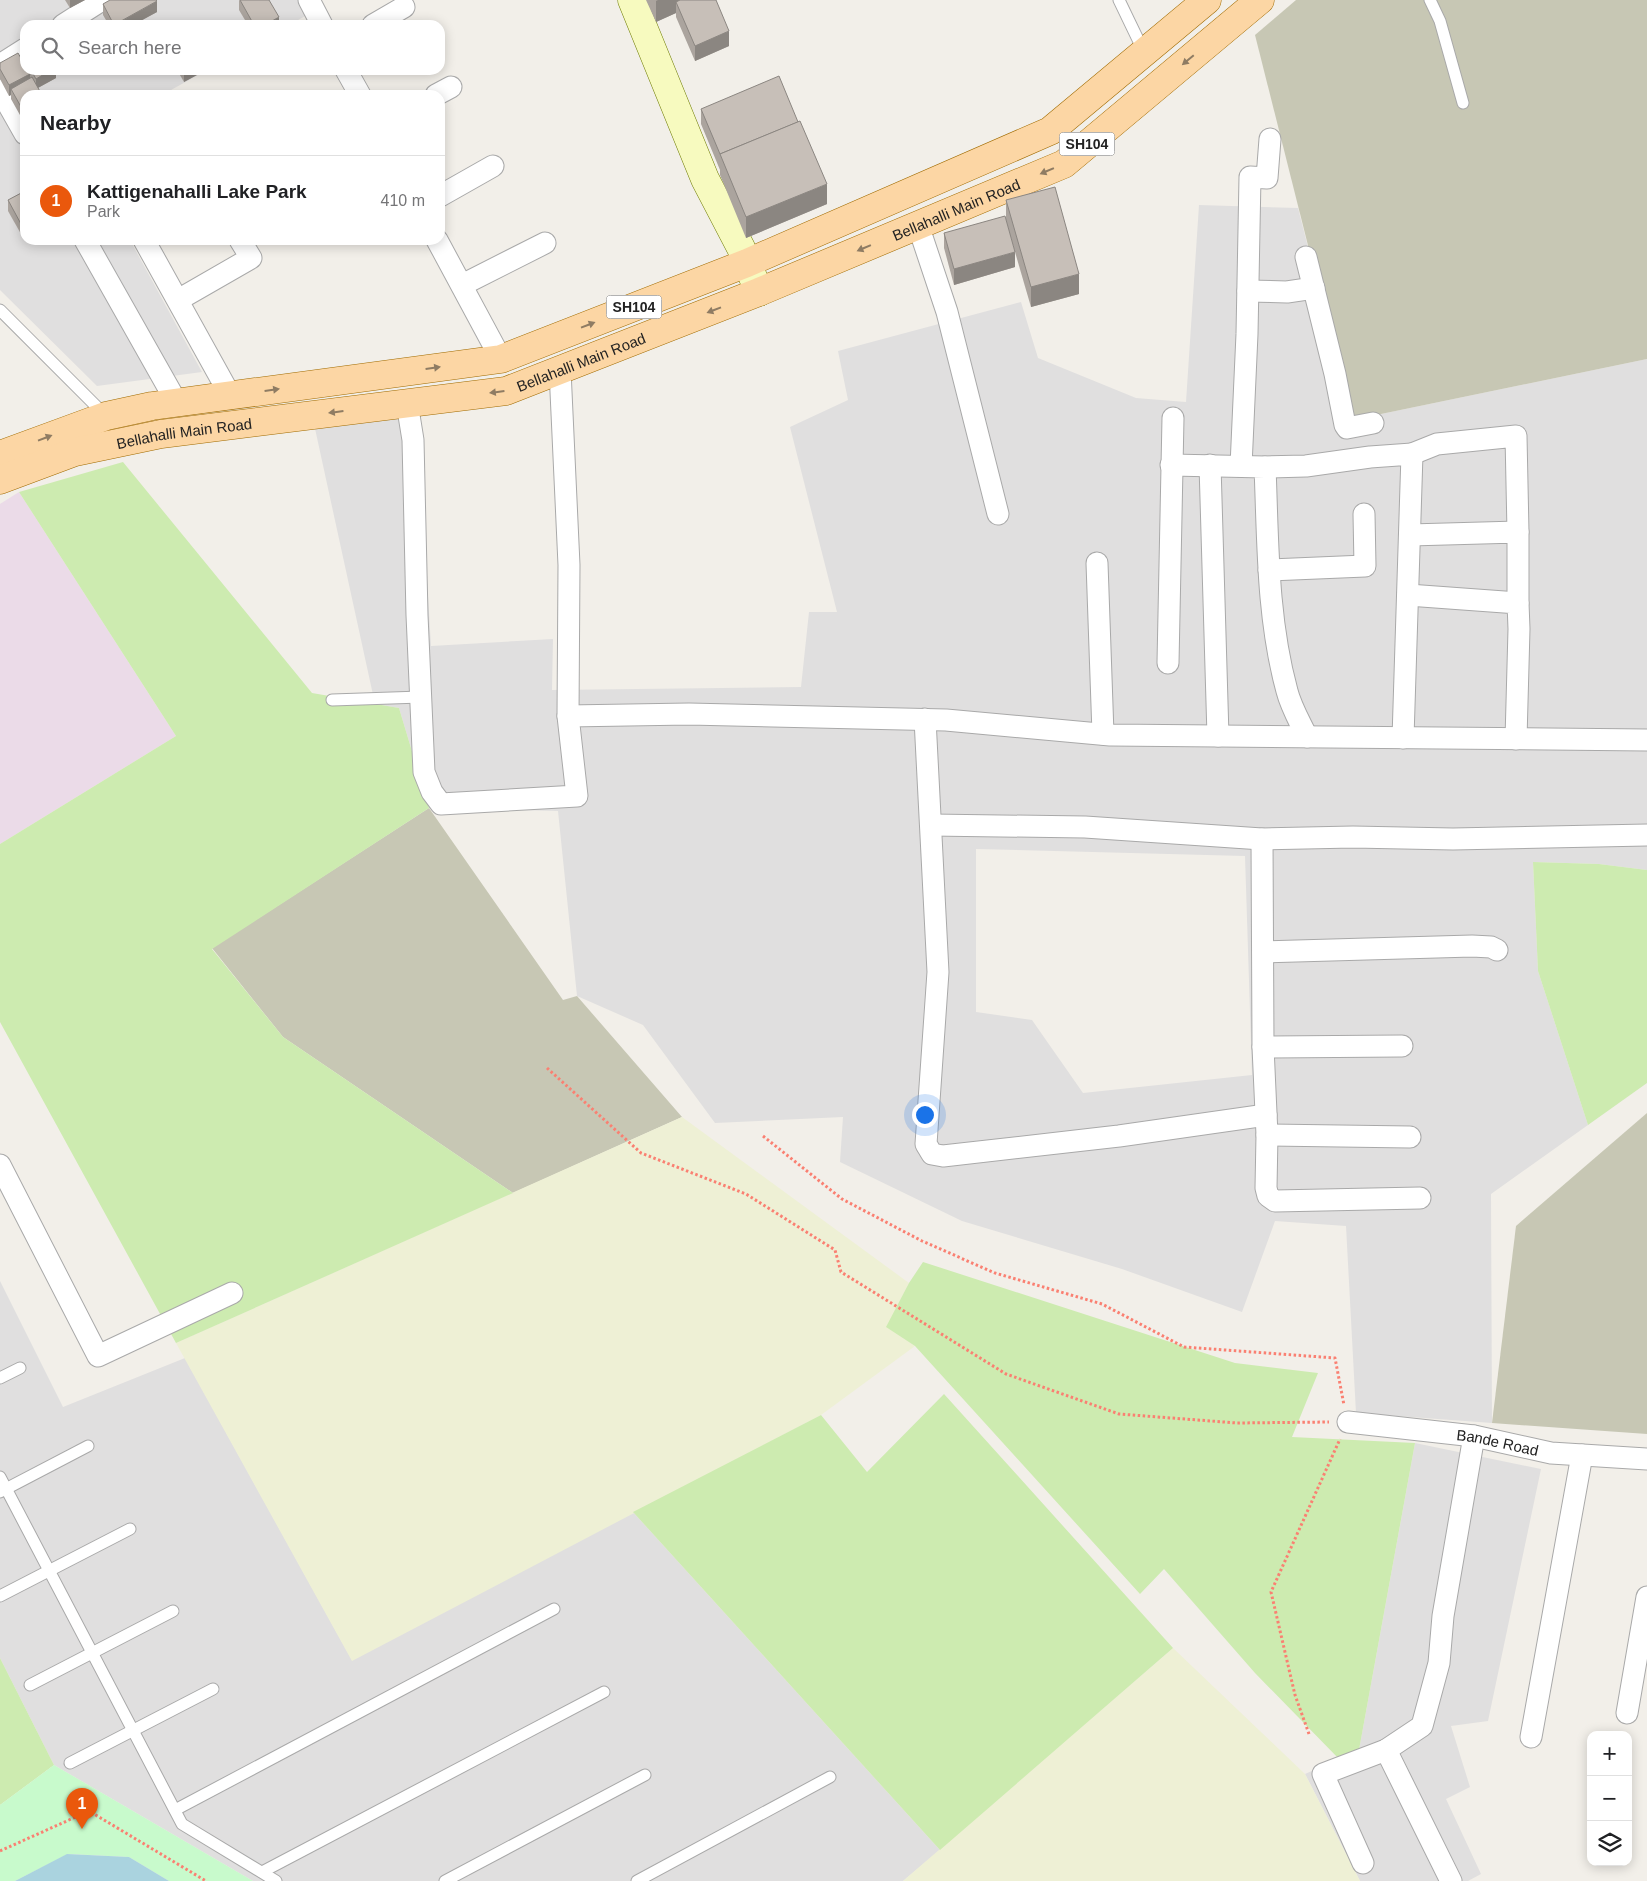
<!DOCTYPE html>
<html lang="en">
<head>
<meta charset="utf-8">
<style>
	body { margin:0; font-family:Arial,sans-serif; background:#f2f2f2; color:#202124 }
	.controls { position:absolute; right:15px; bottom:15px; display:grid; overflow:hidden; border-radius:10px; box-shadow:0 2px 12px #0003 }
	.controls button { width:45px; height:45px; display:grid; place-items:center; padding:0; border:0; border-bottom:1px solid #e0e0e0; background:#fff; color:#202124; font:25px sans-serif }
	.you { position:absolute; left:924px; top:1114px; width:18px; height:18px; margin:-12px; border:4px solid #fff; border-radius:50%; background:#1a73e8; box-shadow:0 0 0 8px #1a73e833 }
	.badge { display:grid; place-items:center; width:32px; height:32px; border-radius:50%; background:#ea580c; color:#fff; font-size:16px; font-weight:700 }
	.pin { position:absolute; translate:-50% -41px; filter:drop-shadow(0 1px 2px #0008) }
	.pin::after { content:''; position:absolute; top:26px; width:18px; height:15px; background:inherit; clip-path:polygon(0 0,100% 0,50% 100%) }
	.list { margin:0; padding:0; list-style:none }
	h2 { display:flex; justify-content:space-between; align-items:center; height:65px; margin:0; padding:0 20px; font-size:21px }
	h2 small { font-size:16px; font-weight:400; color:#757577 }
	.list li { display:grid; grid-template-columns:32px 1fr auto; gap:15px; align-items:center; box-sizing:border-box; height:90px; padding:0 20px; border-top:1px solid #e0e0e0 }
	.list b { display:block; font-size:19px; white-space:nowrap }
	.list p { margin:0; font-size:16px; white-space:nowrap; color:#757577 }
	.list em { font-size:16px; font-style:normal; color:#757577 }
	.icon { flex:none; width:28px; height:28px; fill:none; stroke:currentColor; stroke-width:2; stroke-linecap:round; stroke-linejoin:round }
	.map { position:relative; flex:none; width:1647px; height:1881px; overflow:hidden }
	.search { position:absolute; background:#fff; box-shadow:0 2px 12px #0003; left:20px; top:20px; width:425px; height:55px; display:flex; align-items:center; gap:12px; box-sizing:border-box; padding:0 18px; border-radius:15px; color:#757577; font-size:19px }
	.panel { position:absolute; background:#fff; box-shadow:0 2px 12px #0003; left:20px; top:90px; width:425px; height:155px; border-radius:15px }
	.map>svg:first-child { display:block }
	.residential { fill:#e0dfdf; fill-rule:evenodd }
	.industrial { fill:#ebdbe8 }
	.construction { fill:#c7c7b4 }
	.farmland { fill:#eef0d5 }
	.grass { fill:#cdebb0 }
	.park { fill:#c8facc }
	.water { fill:#aad3df }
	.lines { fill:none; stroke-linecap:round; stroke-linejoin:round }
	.lane-casing { stroke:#a9a9a9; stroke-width:13 }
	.street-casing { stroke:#a9a9a9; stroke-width:23 }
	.secondary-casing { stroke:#707d05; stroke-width:29 }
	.primary-casing { stroke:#a06b00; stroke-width:29 }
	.path { stroke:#fa8072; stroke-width:3; stroke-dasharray:2.5 2.5; stroke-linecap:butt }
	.lane { stroke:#fff; stroke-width:11 }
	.street { stroke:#fff; stroke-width:21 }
	.secondary { stroke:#f7fabf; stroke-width:28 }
	.primary { stroke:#fcd6a4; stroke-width:28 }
	.wall { fill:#aba49e }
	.shaded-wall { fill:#8b8681 }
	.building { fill:#c7bfb8; stroke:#8b8681 }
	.oneway { fill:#8f7c63 }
	.labels { text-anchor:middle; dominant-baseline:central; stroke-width:5; stroke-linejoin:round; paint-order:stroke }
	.shield { fill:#fff; stroke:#646464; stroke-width:1 }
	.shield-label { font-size:14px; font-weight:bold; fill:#222 }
	.street-label { font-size:15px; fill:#222; stroke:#fff }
</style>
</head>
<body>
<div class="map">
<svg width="1647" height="1881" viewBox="0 0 1647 1881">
	<rect width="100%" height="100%" fill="#f2efe9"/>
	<g class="residential">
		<polygon points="0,0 298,0 307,15 289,25 25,25 25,70 207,70 162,95 25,95 25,240 130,240 202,372 97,386 0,290"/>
		<path d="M1199,205L1298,208L1352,420L1647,359V870L1599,864L1533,862L1538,971L1588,1125L1491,1194L1492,1423L1356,1413L1346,1226L1275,1221L1242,1312L1122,1269L962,1221L840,1162L843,1117L715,1123L643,1025L577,996L558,811L429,808L399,708L375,704L314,424L417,414L431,646L553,639L552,690L801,687L809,612H837L790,427L848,400L838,351L1021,302L1038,358L1136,398L1186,402ZM976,849L1245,856L1252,1075L1083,1093L1032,1020L976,1012Z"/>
		<polygon points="0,1281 63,1407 185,1358 352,1660 633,1512 940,1850 903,1881 253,1881 54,1765 0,1658"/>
		<polygon points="1415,1443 1541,1469 1488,1721 1451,1726 1470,1787 1446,1799 1481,1874 1468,1881 1360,1881 1305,1774 1359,1750"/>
	</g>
	<polygon class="industrial" points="19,492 176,736 0,844 0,504"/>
	<g class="construction">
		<polygon points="1296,0 1647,0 1647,359 1352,420 1255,35"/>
		<polygon points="429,808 563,1000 577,996 682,1117 513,1193 283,1037 212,948"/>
		<polygon points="1647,1113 1647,1434 1492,1423 1516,1226"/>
	</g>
	<g class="farmland">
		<polygon points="682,1117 909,1283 887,1327 915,1346 821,1415 352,1661 176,1343"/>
		<polygon points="1173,1648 1305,1774 1360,1881 903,1881"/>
	</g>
	<g class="grass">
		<polygon points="123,462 312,693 399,708 429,808 212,949 283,1037 513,1193 176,1343 0,1022 0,844 176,736 19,492"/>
		<polygon points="1533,862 1599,864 1647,870 1647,1083 1588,1125 1538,971"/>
		<polygon points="923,1262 1235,1363 1318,1373 1292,1437 1415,1443 1359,1750 1339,1759 1255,1673 1164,1569 1140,1594 915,1346 886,1327 909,1283"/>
		<polygon points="944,1394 1173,1648 940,1850 633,1512 821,1415 867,1472"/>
		<polygon points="0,1658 54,1765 0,1805"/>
	</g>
	<polygon class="park" points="54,1765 253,1881 169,1881 129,1857 68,1854 15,1881 0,1881 0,1805"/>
	<polygon class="water" points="67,1854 129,1857 169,1881 15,1881"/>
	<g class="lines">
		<defs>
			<g id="lane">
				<polyline points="1119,0 1144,52"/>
				<polyline points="1430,0 1440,21 1463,103"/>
				<polyline points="0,310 106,416"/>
				<polyline points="332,700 421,697"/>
				<polyline points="0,1378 20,1368"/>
				<polyline points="0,1477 182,1824 276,1881"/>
				<polyline points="0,1492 88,1446"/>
				<polyline points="0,1596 130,1529"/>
				<polyline points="30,1685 173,1611"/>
				<polyline points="70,1763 213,1689"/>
				<polyline points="175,1810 554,1609"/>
				<polyline points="262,1872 604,1692"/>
				<polyline points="445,1881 645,1775"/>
				<polyline points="637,1881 830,1777"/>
			</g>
			<g id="street">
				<polyline points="309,0 322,25"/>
				<polyline points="63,25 102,0"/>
				<polyline points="373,25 404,7"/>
				<polyline points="0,65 25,49"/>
				<polyline points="346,70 360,95"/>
				<polyline points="0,90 25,134"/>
				<polyline points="436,95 451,87"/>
				<polyline points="440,196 493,166"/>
				<polyline points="918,225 947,312 998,514"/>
				<polyline points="85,240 177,403"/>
				<polyline points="144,240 230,395"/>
				<polyline points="437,240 501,359"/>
				<polyline points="1306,257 1335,374 1345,425 1347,428 1373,423"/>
				<polyline points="462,285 545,243"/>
				<polyline points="1248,291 1287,292 1314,288"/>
				<polyline points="178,300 251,258 240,240"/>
				<polyline points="407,403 413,440 417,615 424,772 432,792 441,804 577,796 568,716 569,565 560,370"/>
				<polyline points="1412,454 1437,444 1516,436 1518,532"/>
				<path d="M1171,465L1265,467C1268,542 1267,618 1287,691C1291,707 1300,722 1307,737"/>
				<polyline points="1210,465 1218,736"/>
				<polyline points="1241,466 1247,334 1250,177 1267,178 1270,139"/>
				<polyline points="1265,467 1306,466 1370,457 1412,454 1403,738"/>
				<polyline points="1410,535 1518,532 1518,603"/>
				<polyline points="1097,563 1103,734"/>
				<polyline points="1269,570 1365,566 1364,514"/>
				<polyline points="1408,595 1518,603 1519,629 1516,739"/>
				<polyline points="1168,663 1173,418"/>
				<polyline points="568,716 689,714 946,720 1110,735 1647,740"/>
				<polyline points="925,719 938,972 926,1144 932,1154 943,1156 1119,1136 1266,1115"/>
				<polyline points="931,825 1085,827 1262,839 1353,837 1453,839 1647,835"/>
				<polyline points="1262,839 1263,1047 1267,1135 1266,1188 1268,1196 1275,1201 1420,1198"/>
				<polyline points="1263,952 1472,946 1491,947 1497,950"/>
				<polyline points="1263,1047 1402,1046"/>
				<polyline points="1267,1135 1410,1137"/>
				<polyline points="0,1165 98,1356 232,1293"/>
				<path id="s1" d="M1348,1422L1474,1436L1551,1453L1647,1459"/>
				<polyline points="1627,1713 1647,1597"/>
				<polyline points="1531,1737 1582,1455"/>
				<polyline points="1386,1750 1451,1881"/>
				<polyline points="1363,1863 1323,1774 1386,1750 1422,1726 1439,1663 1443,1616 1474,1436"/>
			</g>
			<polyline id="secondary" points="632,0 705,179 741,248 759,292"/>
			<g id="primary">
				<polyline points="0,455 106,416 152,406 501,359 747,263 1050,131 1207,0"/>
				<path id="s2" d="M0,480L75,452L161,434L506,391L759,292L1064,164L1260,0"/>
			</g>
		</defs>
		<use href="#lane" class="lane-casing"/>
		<use href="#street" class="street-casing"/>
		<use href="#secondary" class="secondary-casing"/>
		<use href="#primary" class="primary-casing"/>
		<g class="path">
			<polyline points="547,1068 641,1153 746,1194 835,1250 841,1272 1006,1374 1119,1414 1237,1423 1329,1422"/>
			<polyline points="763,1136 842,1199 922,1241 995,1273 1102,1304 1184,1347 1335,1358 1344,1405"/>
			<polyline points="1309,1734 1295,1695 1271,1592 1340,1439"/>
			<polyline points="0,1851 89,1811 206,1881"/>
		</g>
		<use href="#lane" class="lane"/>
		<use href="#street" class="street"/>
		<use href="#secondary" class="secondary"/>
		<use href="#primary" class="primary"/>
	</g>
	<g class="wall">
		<polygon points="65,0 85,0 70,8"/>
		<polygon points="239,0 279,25 248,25 239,10"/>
		<polygon points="646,0 716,0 729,46 695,61 676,17 676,13 656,22"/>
		<polygon points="103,4 157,12 133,25 109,25 103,15"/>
		<polygon points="25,50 25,70 56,70 56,78 25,95 25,124 11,99 11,95 9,96 0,79 0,63 21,58 21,53"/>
		<polygon points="177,70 206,70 184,82"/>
		<polygon points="701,109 827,204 746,238 720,175 720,170 701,124"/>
		<polygon points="25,191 21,234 8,211 8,200"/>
		<polygon points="1006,200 1079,294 1031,307 1006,221"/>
		<polygon points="944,233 1015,267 954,285 944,248"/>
	</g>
	<g class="shaded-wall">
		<polygon points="70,0 85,0 70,8"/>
		<polygon points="658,0 705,0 676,2 676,13 656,22 656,1"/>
		<polygon points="157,1 157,12 133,25 115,25"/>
		<polygon points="279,17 279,25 265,25"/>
		<polygon points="729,31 729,46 695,61 695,46"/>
		<polygon points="51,70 56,70 56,78 36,89 36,79"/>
		<polygon points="187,70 206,70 184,82 184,72"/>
		<polygon points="30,74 30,84 11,89 11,95 9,96 9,85"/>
		<polygon points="827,184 827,204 746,238 746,217"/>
		<polygon points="25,222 25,232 21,234 21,224"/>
		<polygon points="1015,252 1015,267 954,285 954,269"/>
		<polygon points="1079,274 1079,294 1031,307 1031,287"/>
	</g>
	<g class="building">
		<polygon points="110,0 156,0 157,1 114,25 103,4"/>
		<polygon points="240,0 269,0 279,17 265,25 254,25"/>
		<polygon points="680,0 716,0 729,31 695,46 676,2"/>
		<polygon points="25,50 25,60 21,53"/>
		<polygon points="18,53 25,65 25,70 28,70 30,74 9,85 0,69 0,63"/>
		<polygon points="31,70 51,70 36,79"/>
		<polygon points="779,76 798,122 720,154 701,109"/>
		<polygon points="32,77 42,95 25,95 25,114 11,89"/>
		<polygon points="800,121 827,184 746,217 720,154"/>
		<polygon points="1055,187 1079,274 1031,287 1006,200"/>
		<polygon points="25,191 25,222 21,224 8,200"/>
		<polygon points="1005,216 1015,252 954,269 944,233"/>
	</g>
	<defs><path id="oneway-solid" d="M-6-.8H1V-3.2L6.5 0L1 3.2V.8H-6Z" transform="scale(1.25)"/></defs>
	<g class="oneway">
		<use href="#oneway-solid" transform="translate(1188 60) rotate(140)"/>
		<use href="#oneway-solid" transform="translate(1047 171) rotate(157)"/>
		<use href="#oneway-solid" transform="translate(864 248) rotate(157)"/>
		<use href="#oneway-solid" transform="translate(714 310) rotate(159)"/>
		<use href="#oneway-solid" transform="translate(588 325) rotate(-21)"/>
		<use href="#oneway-solid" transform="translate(433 368) rotate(-8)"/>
		<use href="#oneway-solid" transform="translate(272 390) rotate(-8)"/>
		<use href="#oneway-solid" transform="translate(497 392) rotate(173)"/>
		<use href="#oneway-solid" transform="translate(336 412) rotate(173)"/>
		<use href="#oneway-solid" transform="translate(45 438) rotate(-21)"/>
	</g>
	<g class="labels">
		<g class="shield">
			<rect x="1059.5" y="132.5" width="55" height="23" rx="4"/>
			<rect x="606.5" y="295.5" width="55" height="23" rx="4"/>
		</g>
		<g class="shield-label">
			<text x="1087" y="144">SH104</text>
			<text x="634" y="307">SH104</text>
		</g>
		<g class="street-label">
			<text stroke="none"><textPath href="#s2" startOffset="1001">Bellahalli Main Road</textPath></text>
			<text stroke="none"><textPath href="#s2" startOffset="596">Bellahalli Main Road</textPath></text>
			<text stroke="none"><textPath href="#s2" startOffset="191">Bellahalli Main Road</textPath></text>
			<text stroke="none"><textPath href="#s1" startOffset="151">Bande Road</textPath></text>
		</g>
	</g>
</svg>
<div class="controls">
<button>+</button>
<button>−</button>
<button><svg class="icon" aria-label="layers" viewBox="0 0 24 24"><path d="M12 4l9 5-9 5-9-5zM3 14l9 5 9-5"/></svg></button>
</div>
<div class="you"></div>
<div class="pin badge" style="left:82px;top:1829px">1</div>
<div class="search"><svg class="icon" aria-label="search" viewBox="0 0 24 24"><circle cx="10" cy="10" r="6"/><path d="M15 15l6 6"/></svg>Search here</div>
<section class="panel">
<h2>Nearby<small></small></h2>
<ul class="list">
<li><span class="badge">1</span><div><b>Kattigenahalli Lake Park</b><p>Park</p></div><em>410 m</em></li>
</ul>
</section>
</div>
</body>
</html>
